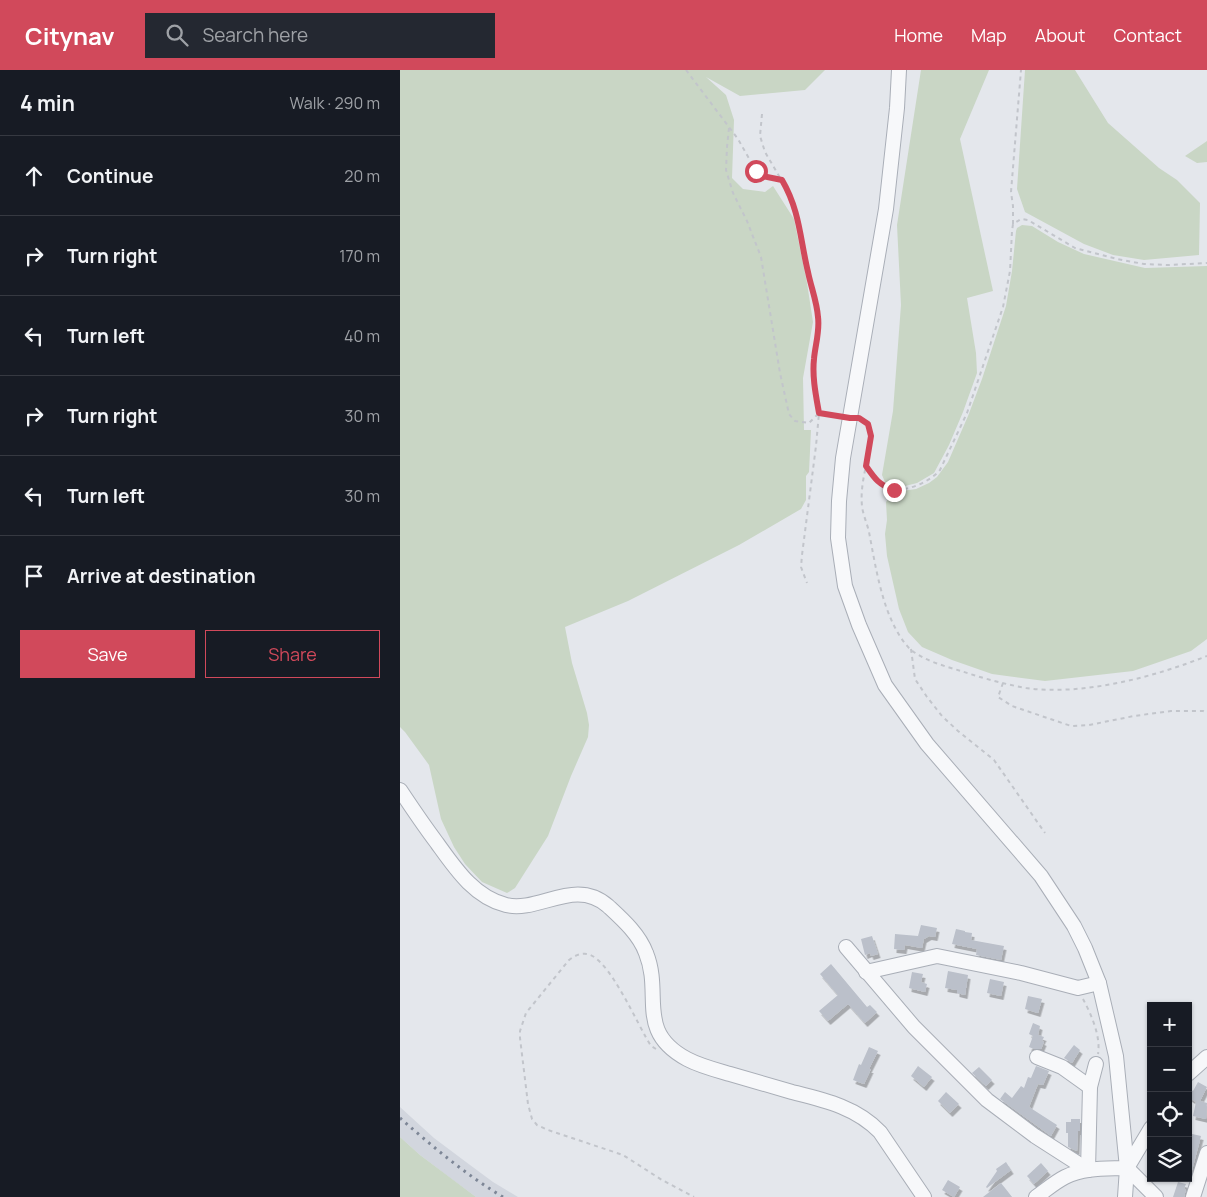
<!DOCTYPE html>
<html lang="en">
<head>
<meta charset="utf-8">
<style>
	body { margin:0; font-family:Manrope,sans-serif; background:#242831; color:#f1f3f6 }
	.controls { position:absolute; right:15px; bottom:15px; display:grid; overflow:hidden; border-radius:0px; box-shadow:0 1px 4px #0004 }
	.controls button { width:45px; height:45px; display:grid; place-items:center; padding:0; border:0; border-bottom:1px solid #363941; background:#171b24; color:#f1f3f6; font:25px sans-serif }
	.stop { position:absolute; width:15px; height:15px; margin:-11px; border:4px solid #d1495b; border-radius:50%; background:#fff }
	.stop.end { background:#d1495b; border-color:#fff; box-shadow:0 1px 5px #0008 }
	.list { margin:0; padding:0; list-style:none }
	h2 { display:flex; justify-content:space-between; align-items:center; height:65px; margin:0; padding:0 20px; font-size:21px }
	h2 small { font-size:16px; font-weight:400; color:#9ea1a6 }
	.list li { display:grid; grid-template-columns:32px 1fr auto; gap:15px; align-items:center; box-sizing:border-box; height:80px; padding:0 20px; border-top:1px solid #363941 }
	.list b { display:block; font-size:19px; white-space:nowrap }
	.list em { font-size:16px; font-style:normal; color:#9ea1a6 }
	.actions { display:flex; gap:10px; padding:15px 20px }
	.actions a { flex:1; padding:11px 0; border:1px solid #d1495b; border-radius:0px; text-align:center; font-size:18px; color:#d1495b }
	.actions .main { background:#d1495b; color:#fff }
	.icon { flex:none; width:28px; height:28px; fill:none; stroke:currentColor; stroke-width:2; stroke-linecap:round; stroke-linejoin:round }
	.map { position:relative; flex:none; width:807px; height:1127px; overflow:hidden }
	header { display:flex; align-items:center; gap:30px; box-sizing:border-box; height:70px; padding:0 25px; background:#d1495b; color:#fff }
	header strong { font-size:24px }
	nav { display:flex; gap:28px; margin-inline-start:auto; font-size:18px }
	.search { width:350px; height:45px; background:#242831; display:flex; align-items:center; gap:12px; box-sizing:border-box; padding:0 18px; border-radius:0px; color:#9ea1a6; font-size:19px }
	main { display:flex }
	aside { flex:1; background:#171b24 }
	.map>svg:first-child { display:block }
	.built { fill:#d2d6de }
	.green { fill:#c9d6c5 }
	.building { fill:#bbc0ca; filter:url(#shadow) }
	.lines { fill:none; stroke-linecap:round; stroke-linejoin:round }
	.minor-casing { stroke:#a9aeb7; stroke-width:16 }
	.path { stroke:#c2c5cb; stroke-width:2; stroke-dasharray:4 4; stroke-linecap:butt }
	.minor { stroke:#f7f8fa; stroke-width:14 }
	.rail { stroke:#7d8696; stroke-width:3; stroke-dasharray:2.5 5; stroke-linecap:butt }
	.route { stroke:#d1495b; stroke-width:6 }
</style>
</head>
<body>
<header>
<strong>Citynav</strong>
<div class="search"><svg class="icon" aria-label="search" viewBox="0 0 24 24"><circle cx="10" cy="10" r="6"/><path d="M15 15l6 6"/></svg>Search here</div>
<nav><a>Home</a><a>Map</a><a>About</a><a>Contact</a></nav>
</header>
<main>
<aside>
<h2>4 min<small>Walk · 290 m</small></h2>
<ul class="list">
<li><svg class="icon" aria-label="ahead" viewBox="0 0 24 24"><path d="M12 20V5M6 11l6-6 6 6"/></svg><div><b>Continue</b></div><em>20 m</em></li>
<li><svg class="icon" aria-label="right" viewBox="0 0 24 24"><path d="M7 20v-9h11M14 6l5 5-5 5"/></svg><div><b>Turn right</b></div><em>170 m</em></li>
<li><svg class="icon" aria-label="left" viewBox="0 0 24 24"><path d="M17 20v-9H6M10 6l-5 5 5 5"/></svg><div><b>Turn left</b></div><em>40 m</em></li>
<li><svg class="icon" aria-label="right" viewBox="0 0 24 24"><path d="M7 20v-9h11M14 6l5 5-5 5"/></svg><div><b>Turn right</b></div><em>30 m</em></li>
<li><svg class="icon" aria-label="left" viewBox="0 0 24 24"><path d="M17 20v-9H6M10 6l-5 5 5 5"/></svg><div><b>Turn left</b></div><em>30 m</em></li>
<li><svg class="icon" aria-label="arrive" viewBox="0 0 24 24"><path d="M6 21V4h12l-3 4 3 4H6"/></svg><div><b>Arrive at destination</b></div></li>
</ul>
<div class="actions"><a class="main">Save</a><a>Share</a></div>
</aside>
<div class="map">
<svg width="807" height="1127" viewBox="0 0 807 1127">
	<defs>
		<filter id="shadow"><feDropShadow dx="2.5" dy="4" stdDeviation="0" flood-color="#0004"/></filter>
	</defs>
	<rect width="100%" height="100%" fill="#e4e7ec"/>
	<polygon class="built" points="0,1037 34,1068 66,1092 93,1112 118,1127 76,1127 53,1110 20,1085 0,1067"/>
	<g class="green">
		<polygon points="0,0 425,0 405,20 340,26 306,7 326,25 334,50 332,108 343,119 365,122 373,116 394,149 407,213 413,252 403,308 404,360 411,360 409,402 406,406 406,430 401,439 339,475 228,531 165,557 172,593 187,643 189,655 188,667 171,706 148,766 115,818 107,823 82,812 65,794 54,777 41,749 29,695 5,662 0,657"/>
		<polygon points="521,0 589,0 560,69 593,221 567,228 576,283 577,303 563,342 549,375 534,403 517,413 505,416 494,417 485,412 482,405 493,341 501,235 497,155"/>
		<polygon points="625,0 675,0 708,53 759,98 777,110 800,133 799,185 744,190 713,185 684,174 625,142 617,119"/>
		<polygon points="807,71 807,92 797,93 785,86"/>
		<polygon points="622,155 632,156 658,172 684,184 745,198 807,196 807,569 791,581 733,601 645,611 592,604 552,590 522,577 508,562 499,539 487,486 485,464 487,450 486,432 494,422 516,419 529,413 537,407 548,392 568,346 582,309 606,236 612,201 616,161 617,158"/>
		<polygon points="0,1067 20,1085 76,1127 0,1127"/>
	</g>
	<g class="building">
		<polygon points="521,855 537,858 535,867 529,866 524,869 522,878 505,875 504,880 494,879 495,864 518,866"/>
		<polygon points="556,859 565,861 565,862 572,863 571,870 604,876 601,890 576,885 577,879 552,874"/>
		<polygon points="472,866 478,884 471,886 470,883 465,885 461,869"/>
		<polygon points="431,894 467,937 470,935 477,942 465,953 448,934 428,951 419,941 438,925 420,904"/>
		<polygon points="548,901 568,905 565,925 557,923 557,920 545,918"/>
		<polygon points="512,902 523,904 521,912 527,914 525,922 509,918"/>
		<polygon points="590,909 604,912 601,926 587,923"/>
		<polygon points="628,926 642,929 638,943 625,939"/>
		<polygon points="633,953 640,956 638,965 644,967 642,971 644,972 641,979 634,979 629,977 633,966 629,964"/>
		<polygon points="674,975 680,980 672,993 664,988"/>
		<polygon points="469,977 478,981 469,999 471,999 464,1014 453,1010 459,994 461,995"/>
		<polygon points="518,996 532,1007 524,1017 511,1006"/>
		<polygon points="636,996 649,1001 643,1015 638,1014 629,1037 657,1055 651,1066 600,1029 605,1022 612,1028 621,1016 624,1018 628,1007 631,1008"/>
		<polygon points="579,997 592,1010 586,1016 572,1003"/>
		<polygon points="798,1012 807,1017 800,1031 807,1033 806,1049 793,1046 796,1032 788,1027 788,1018 793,1021"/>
		<polygon points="546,1022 559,1034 550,1043 538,1031"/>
		<polygon points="671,1049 680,1049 680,1061 678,1061 677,1081 668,1077 668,1063 666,1063 666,1052 671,1052"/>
		<polygon points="788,1063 801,1066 791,1104 788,1103"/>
		<polygon points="606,1092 611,1100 587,1118 586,1117 597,1101 596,1099"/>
		<polygon points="641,1093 648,1101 634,1114 627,1106"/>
		<polygon points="548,1110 560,1117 554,1127 542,1120"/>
		<polygon points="778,1112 786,1114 784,1119 786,1119 784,1127 773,1127"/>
		<polygon points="601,1113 612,1127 583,1127"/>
	</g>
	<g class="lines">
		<defs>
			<g id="minor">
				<polyline points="499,0 497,38 486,139 443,388 439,431 438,468 445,516 459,555 485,615 527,674 641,806 674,856 685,878 699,913 716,986 727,1098 725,1127"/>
				<path d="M0,720C12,738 24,756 37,773C55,798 74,827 106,835C139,843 175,807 208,836C222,849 239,864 246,883C263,925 235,961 287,989C300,996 316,1000 330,1004C350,1010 371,1016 392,1022C424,1030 456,1037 480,1062L524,1127"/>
				<polyline points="446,877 514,957 587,1030 635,1066 688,1100"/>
				<polyline points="466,902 537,886 621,903 678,918 699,913"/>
				<polyline points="637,987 662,997 690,1017"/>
				<polyline points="788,1004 807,987"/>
				<polyline points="727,1098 751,1058"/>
				<polyline points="688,1100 690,1017 696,994"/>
				<path d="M636,1127C646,1120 655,1112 665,1107C685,1097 707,1099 727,1098L756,1127"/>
				<polyline points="793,1127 807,1083"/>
			</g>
		</defs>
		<use href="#minor" class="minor-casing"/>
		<g class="path">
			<polyline points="286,0 338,69 356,101 363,106 381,110"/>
			<polyline points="362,44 360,66 365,82 386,118 397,143 407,201 418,247 418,258 414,289 413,306 419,343 439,346"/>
			<polyline points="329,58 327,77 326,100 333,123 347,151 361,187 380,303 389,344 395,351 409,353 419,343 416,376 402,485 401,497 407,513"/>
			<polyline points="613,154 613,136 611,122 621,0"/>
			<path d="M460,349L468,354C469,357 470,361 471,365C471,370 469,375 469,380C466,398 460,417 462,436C463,445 467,453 469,462C476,498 483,550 509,578C522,590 544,596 561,601C582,608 604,614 626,618C683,626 754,607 807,586"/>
			<path d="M466,396C470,401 473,408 478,412C494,428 527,415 540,400L567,343L603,237L610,201L612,161L613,154L621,149L628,150L675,178L717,189L744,194L768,195L807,193"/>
			<polyline points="511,579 515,609 527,627 542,646 558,661 594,690 645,763"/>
			<polyline points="603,613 598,627 612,636 671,656 689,655 734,646 771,641 803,641 807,643"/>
			<path d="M683,929C691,944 701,966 698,984"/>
			<path d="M256,979L251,976C238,956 209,887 187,884C180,883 174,886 169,890L126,943L120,961V968L128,1034L132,1049L137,1055L148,1060L223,1085L262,1110L294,1127"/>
		</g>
		<use href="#minor" class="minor"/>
		<path class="rail" d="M0,1048C32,1076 66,1105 103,1127"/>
	</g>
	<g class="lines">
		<path class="route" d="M356,101L362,106L382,110C400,141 400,169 408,202C411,217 417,232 418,247C420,261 415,276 414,289C412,307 416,326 419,343L450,348H459L468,354L471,366L466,396C475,409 479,415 494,420"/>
	</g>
</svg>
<div class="controls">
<button>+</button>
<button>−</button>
<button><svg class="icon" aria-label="locate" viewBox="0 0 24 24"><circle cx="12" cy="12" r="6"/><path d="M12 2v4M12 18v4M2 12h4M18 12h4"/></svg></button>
<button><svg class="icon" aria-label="layers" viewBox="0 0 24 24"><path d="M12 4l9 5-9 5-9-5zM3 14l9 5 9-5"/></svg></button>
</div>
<div class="stop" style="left:356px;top:101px"></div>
<div class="stop end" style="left:494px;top:420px"></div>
</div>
</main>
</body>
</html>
